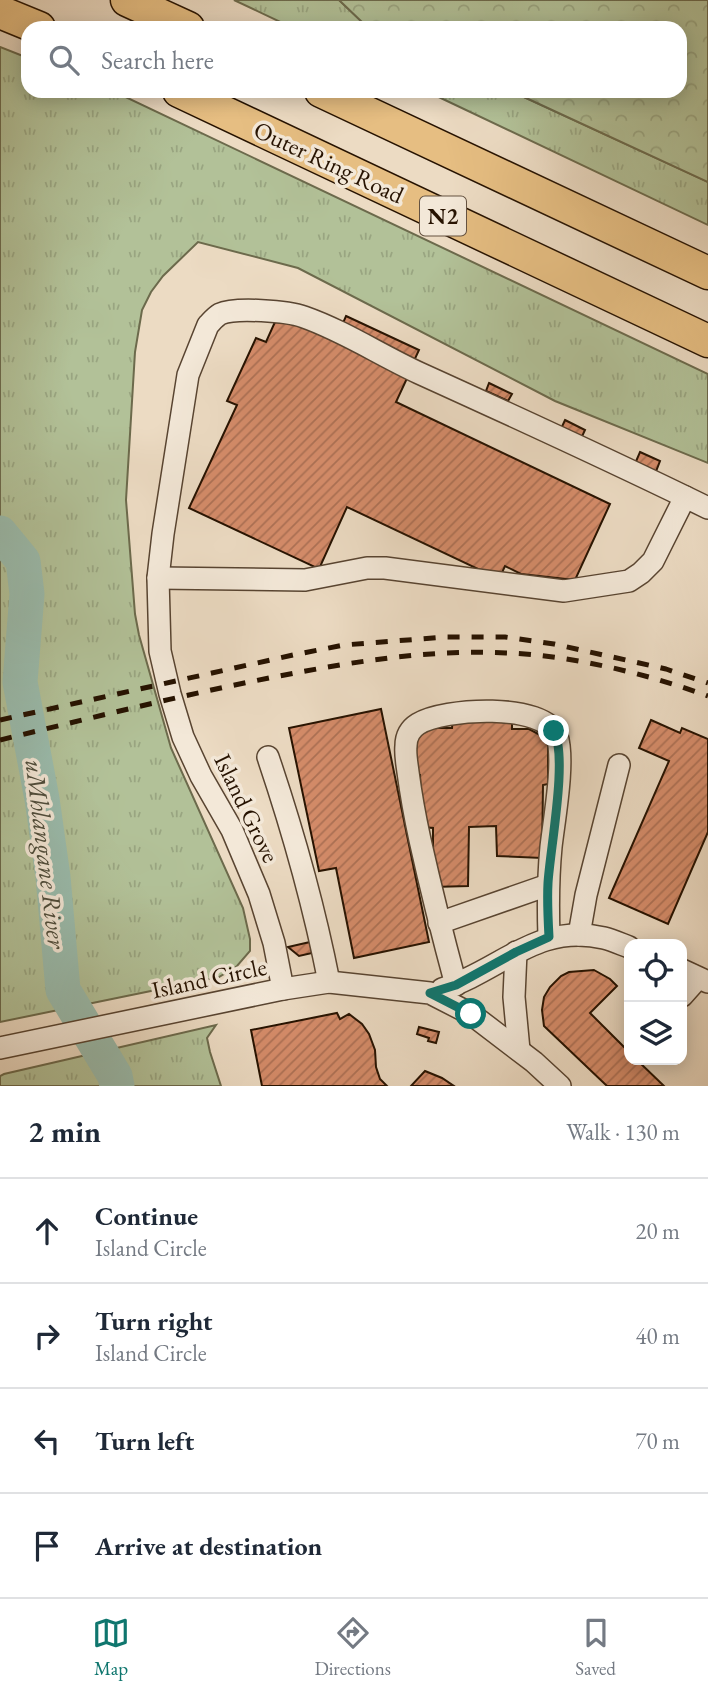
<!DOCTYPE html>
<html lang="en">
<head>
<meta charset="utf-8">
<style>
	body { margin:0; font-family:"EB Garamond",serif; background:#f2f2f3; color:#1f2937 }
	.controls { position:absolute; right:21px; bottom:21px; display:grid; overflow:hidden; border-radius:14px; box-shadow:0 4px 18px #0003 }
	.controls button { width:63px; height:63px; display:grid; place-items:center; padding:0; border:0; border-bottom:2px solid #e0e1e3; background:#fff; color:#1f2937; font:35px sans-serif }
	.stop { position:absolute; width:21px; height:21px; margin:-16px; border:5px solid #0f766e; border-radius:50%; background:#fff }
	.stop.end { background:#0f766e; border-color:#fff; box-shadow:0 2px 7px #0008 }
	.list { margin:0; padding:0; list-style:none }
	h2 { display:flex; justify-content:space-between; align-items:center; height:91px; margin:0; padding:0 28px; font-size:30px }
	h2 small { font-size:23px; font-weight:400; color:#747a83 }
	.list li { display:grid; grid-template-columns:46px 1fr auto; gap:21px; align-items:center; box-sizing:border-box; height:105px; padding:0 28px; border-top:2px solid #e0e1e3 }
	.list b { display:block; font-size:26px; white-space:nowrap }
	.list p { margin:0; font-size:23px; white-space:nowrap; color:#747a83 }
	.list em { font-size:23px; font-style:normal; color:#747a83 }
	.icon { flex:none; width:38px; height:38px; fill:none; stroke:currentColor; stroke-width:2; stroke-linecap:round; stroke-linejoin:round }
	.map { position:relative; flex:none; width:708px; height:1086px; overflow:hidden }
	.search { position:absolute; background:#fff; box-shadow:0 4px 18px #0003; left:21px; right:21px; top:21px; height:77px; display:flex; align-items:center; gap:18px; box-sizing:border-box; padding:0 24px; border-radius:21px; color:#747a83; font-size:26px }
	.sheet { height:511px; background:#fff }
	nav { display:flex; justify-content:space-around; align-items:center; box-sizing:border-box; height:98px; border-top:2px solid #e0e1e3; background:#fff; font-size:19px; color:#747a83 }
	nav a { display:grid; justify-items:center; gap:4px }
	nav .on { color:#0f766e }
	.map>svg:first-child { display:block }
	.grass { fill:url(#grass-tufts); stroke:#6c6a4c; stroke-width:2 }
	.forest { fill:url(#forest-crowns); stroke:#6c6a4c; stroke-width:2 }
	.lines { fill:none; stroke-linecap:round; stroke-linejoin:round }
	.river { stroke:#9abcad; stroke-width:35 }
	.building { fill:url(#building-hatch); stroke:#261200; stroke-width:2 }
	.minor-casing { stroke:#584431; stroke-width:24 }
	.highway-casing { stroke:#261200; stroke-width:35 }
	.minor { stroke:#f3e8d8; stroke-width:21 }
	.highway { stroke:#e6be82; stroke-width:32 }
	.rail { stroke:#261200; stroke-width:5; stroke-dasharray:12 12; stroke-linecap:butt }
	.route { stroke:#0f766e; stroke-width:9 }
	.labels { text-anchor:middle; dominant-baseline:central; stroke-width:7; stroke-linejoin:round; paint-order:stroke }
	.shield { fill:#f3e8d8; stroke:#645241; stroke-width:2 }
	.shield-label { font-size:23px; font-weight:bold; fill:#261200 }
	.street-label { font-size:24px; fill:#261200; stroke:#f3e8d8 }
	.water-label { font-size:26px; font-style:italic; fill:#4f4e3d; stroke:#f3e8d8 }
</style>
</head>
<body>
<div class="map">
<svg width="708" height="1086" viewBox="0 0 708 1086">
	<defs>
		<pattern id="grass-tufts" width="24" height="20" patternUnits="userSpaceOnUse" patternTransform="scale(1.75)"><rect width="24" height="20" fill="#b2c198"/><path d="M3 7l-1-3M5 7V3M7 7l1-3M15 17l-1-3M17 17v-4M19 17l1-3" fill="none" stroke="#99a581"/></pattern>
		<pattern id="forest-crowns" width="20" height="18" patternUnits="userSpaceOnUse" patternTransform="scale(1.75)"><rect width="20" height="18" fill="#b2c198"/><path d="M2 6a3 3 0 1 1 6 0M12 15a3 3 0 1 1 6 0" fill="none" stroke="#99a581"/></pattern>
		<pattern id="building-hatch" width="6" height="6" patternUnits="userSpaceOnUse" patternTransform="scale(1.75)"><rect width="6" height="6" fill="#d58c6a"/><path d="M-1 1l2-2M0 6l6-6M5 7l2-2" fill="none" stroke="#ad7155"/></pattern>
	</defs>
	<rect width="100%" height="100%" fill="#ecdbc3"/>
	<filter id="stains"><feTurbulence type="fractalNoise" baseFrequency=".00286" numOctaves="4"/><feColorMatrix values="0 0 0 0 .2 0 0 0 0 .09 0 0 0 0 .02 0 0 0 .5 -.17"/></filter>
	<radialGradient id="worn" r=".72"><stop offset=".6" stop-color="#630" stop-opacity="0"/><stop offset="1" stop-color="#630" stop-opacity=".3"/></radialGradient>
	<g class="grass">
		<polygon points="234,0 339,0 363,23 374,28 293,28"/>
		<polygon points="0,47 28,58 28,91 113,91 708,374 708,463 555,401 298,268 198,242 163,276 151,292 142,310 135,352 126,500 135,614 139,635 171,748 243,908 250,939 250,951 237,966 219,977 0,1022"/>
		<polygon points="426,91 511,91 708,182 708,225"/>
		<polygon points="216,1025 207,1038 210,1052 221,1086 0,1086 0,1076 4,1074"/>
	</g>
	<polygon class="forest" points="339,0 708,0 708,182 511,91 680,91 680,28 374,28 363,23"/>
	<g class="lines">
		<polyline class="river" points="0,533 23,561 27,594 20,682 42,799 53,877 63,990 115,1076 117,1086"/>
	</g>
	<g class="building">
		<polygon points="279,313 409,374 396,402 610,504 575,580 521,574 505,566 499,579 347,507 319,569 189,508 237,405 227,401 256,338 266,342"/>
		<polygon points="346,316 419,350 413,363 340,330"/>
		<polygon points="489,383 512,394 508,401 486,391"/>
		<polygon points="565,420 585,430 579,443 559,433"/>
		<polygon points="640,452 660,461 655,474 634,466"/>
		<polygon points="381,709 429,942 354,958 336,868 319,871 289,728"/>
		<polygon points="453,716 512,716 512,729 529,729 542,736 548,745 548,784 543,785 542,858 497,856 496,826 469,827 468,886 433,887 433,828 422,827 420,775 415,775 417,731 423,728 452,728"/>
		<polygon points="651,720 680,733 682,728 708,739 708,832 668,924 609,898 669,761 639,748"/>
		<polygon points="310,942 312,953 299,956 288,947"/>
		<polygon points="594,970 610,979 617,986 590,1013 629,1052 629,1060 637,1060 664,1086 607,1086 544,1026 542,1010 544,997 550,987 561,976 569,972"/>
		<polygon points="337,1013 340,1019 349,1014 362,1024 369,1034 375,1050 376,1067 380,1079 387,1086 262,1086 251,1030"/>
		<polygon points="419,1027 439,1032 436,1043 428,1041 429,1038 417,1034"/>
		<polygon points="425,1071 442,1078 454,1086 411,1086"/>
	</g>
	<g class="lines">
		<defs>
			<g id="minor">
				<polyline points="158,578 305,580 367,568 385,568 564,591 629,581 641,573 653,561 685,497"/>
				<path d="M268,757C293,831 314,906 329,982"/>
				<polyline points="439,923 548,885"/>
				<polyline points="579,935 586,895 619,765"/>
				<polyline points="516,952 514,997 519,1050"/>
				<polyline points="682,970 708,982"/>
				<path d="M456,985C443,937 431,889 420,840C415,817 411,795 408,772C407,764 405,754 406,746C406,736 410,729 418,724C443,708 545,702 557,736C565,761 554,820 551,847C548,878 548,907 549,937"/>
				<path d="M283,989L274,943L259,894L232,830L201,776L183,737L170,694L160,651L158,578L163,534L188,375L208,325C212,321 215,317 220,314C235,307 288,311 304,317C344,331 380,355 419,373C516,417 612,461 708,508"/>
				<path d="M442,989C500,971 537,922 604,938C612,940 621,944 629,947"/>
				<polyline points="682,996 698,978"/>
				<polyline points="0,1048 283,989 329,982 430,993 471,1014 534,1062 560,1086"/>
			</g>
			<g id="highway">
				<polyline points="127,0 188,28"/>
				<polyline points="0,12 39,28"/>
				<polyline points="179,91 708,341"/>
				<polyline points="321,91 708,273"/>
			</g>
		</defs>
		<use href="#minor" class="minor-casing"/>
		<use href="#highway" class="highway-casing"/>
		<use href="#minor" class="minor"/>
		<use href="#highway" class="highway"/>
		<g class="rail">
			<polyline points="0,720 293,655 344,645 445,637 505,637 554,644 666,669 708,683"/>
			<path d="M0,740C91,718 182,695 274,677C351,662 428,649 506,653C570,655 648,674 708,696"/>
		</g>
	</g>
	<g class="lines">
		<path class="route" d="M471,1014L430,993L456,985L516,952L549,937C548,919 547,901 548,883C550,849 568,758 554,731"/>
	</g>
	<g class="labels">
		<rect class="shield" x="420" y="196.5" width="46" height="39" rx="5"/>
		<g class="shield-label">
			<text x="443" y="216">N2</text>
		</g>
		<g class="street-label">
			<text transform="translate(329 162) rotate(25)">Outer Ring Road</text>
			<text transform="translate(247 808) rotate(64)">Island Grove</text>
			<text transform="translate(209 978) rotate(-12)">Island Circle</text>
		</g>
		<g class="water-label">
			<text transform="translate(46 854) rotate(83)">uMhlangane River</text>
		</g>
	</g>
	<rect width="100%" height="100%" filter="url(#stains)"/>
	<rect width="100%" height="100%" fill="url(#worn)"/>
</svg>
<div class="controls">
<button><svg class="icon" aria-label="locate" viewBox="0 0 24 24"><circle cx="12" cy="12" r="6"/><path d="M12 2v4M12 18v4M2 12h4M18 12h4"/></svg></button>
<button><svg class="icon" aria-label="layers" viewBox="0 0 24 24"><path d="M12 4l9 5-9 5-9-5zM3 14l9 5 9-5"/></svg></button>
</div>
<div class="stop" style="left:471px;top:1014px"></div>
<div class="stop end" style="left:554px;top:731px"></div>
<div class="search"><svg class="icon" aria-label="search" viewBox="0 0 24 24"><circle cx="10" cy="10" r="6"/><path d="M15 15l6 6"/></svg>Search here</div>
</div>
<section class="sheet">
<h2>2 min<small>Walk · 130 m</small></h2>
<ul class="list">
<li><svg class="icon" aria-label="ahead" viewBox="0 0 24 24"><path d="M12 20V5M6 11l6-6 6 6"/></svg><div><b>Continue</b><p>Island Circle</p></div><em>20 m</em></li>
<li><svg class="icon" aria-label="right" viewBox="0 0 24 24"><path d="M7 20v-9h11M14 6l5 5-5 5"/></svg><div><b>Turn right</b><p>Island Circle</p></div><em>40 m</em></li>
<li><svg class="icon" aria-label="left" viewBox="0 0 24 24"><path d="M17 20v-9H6M10 6l-5 5 5 5"/></svg><div><b>Turn left</b></div><em>70 m</em></li>
<li><svg class="icon" aria-label="arrive" viewBox="0 0 24 24"><path d="M6 21V4h12l-3 4 3 4H6"/></svg><div><b>Arrive at destination</b></div></li>
</ul>
</section>
<nav>
<a class="on"><svg class="icon" aria-label="map" viewBox="0 0 24 24"><path d="M3 6l6-2 6 2 6-2v14l-6 2-6-2-6 2zM9 4v14M15 6v14"/></svg>Map</a>
<a><svg class="icon" aria-label="directions" viewBox="0 0 24 24"><path d="M12 3l9 9-9 9-9-9zM9 14v-3h6M13 9l2 2-2 2"/></svg>Directions</a>
<a><svg class="icon" aria-label="saved" viewBox="0 0 24 24"><path d="M7 4h10v16l-5-4-5 4z"/></svg>Saved</a>
</nav>
</body>
</html>
